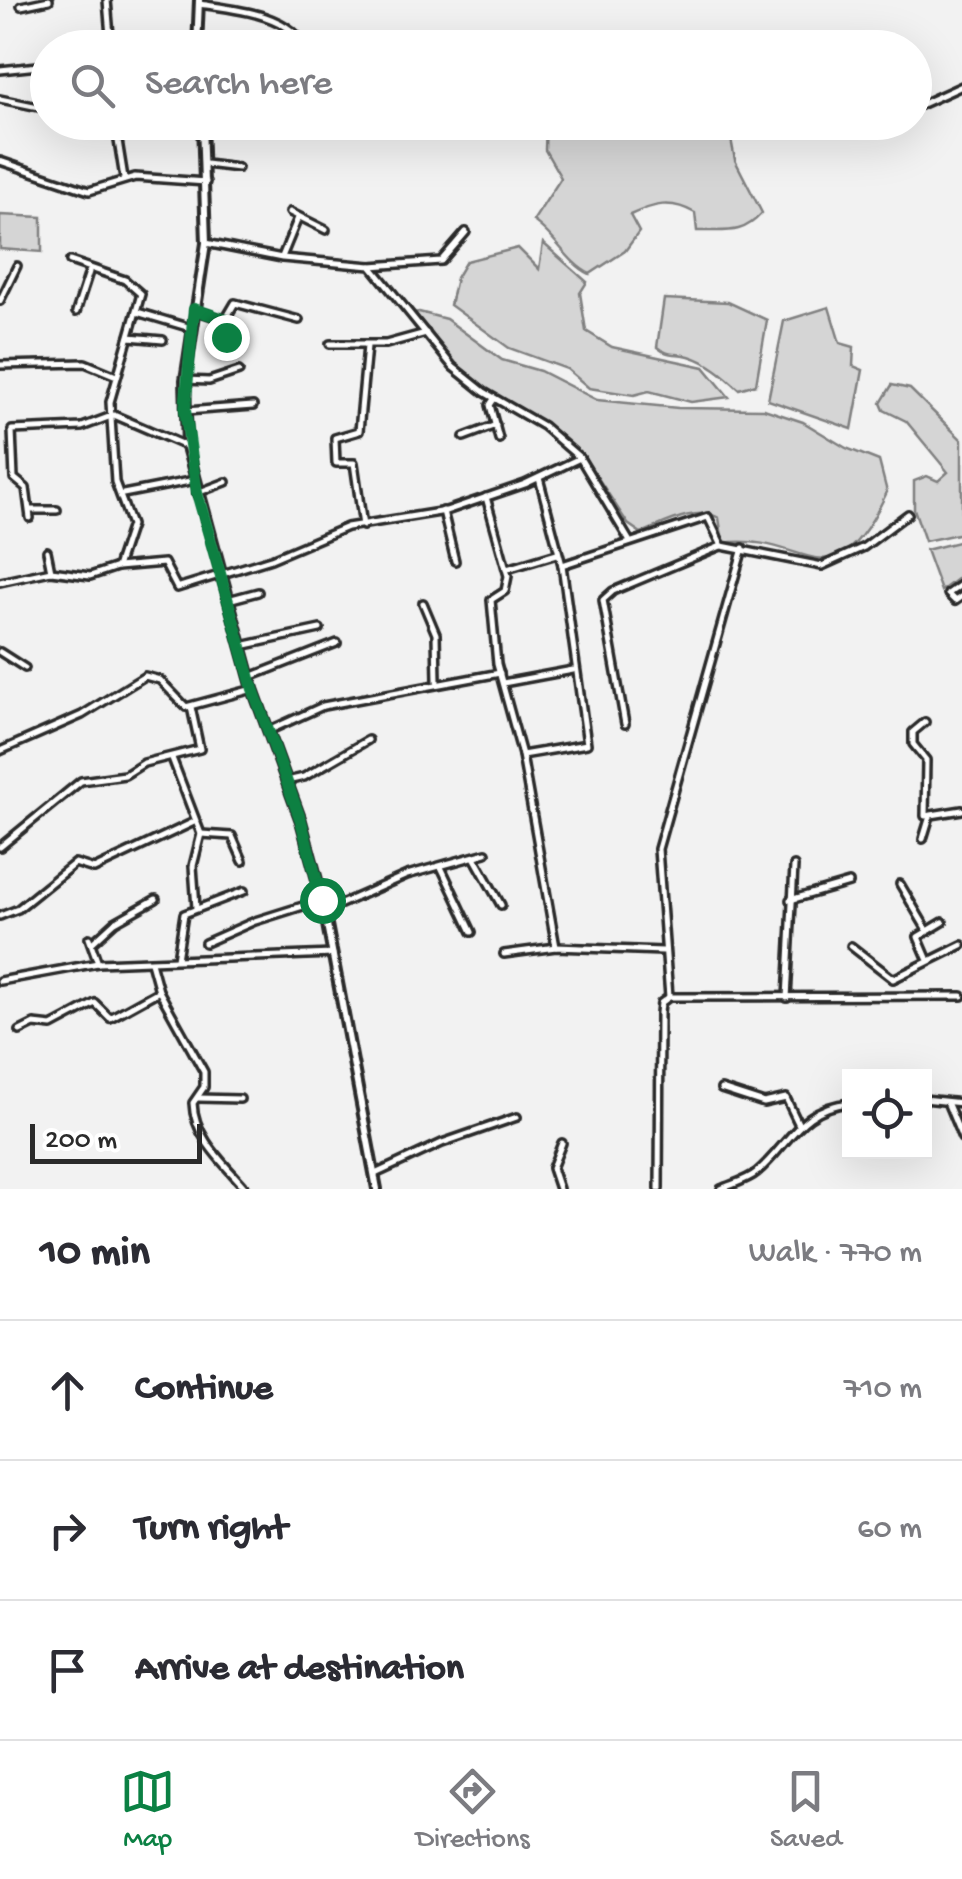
<!DOCTYPE html>
<html lang="en">
<head>
<meta charset="utf-8">
<style>
	body { margin:0; font-family:"Gochi Hand",sans-serif; background:#f7f7f7; color:#2b2b33 }
	.controls { position:absolute; right:30px; bottom:30px; display:grid; overflow:hidden; border-radius:0px; box-shadow:0 10px 40px #0002 }
	.controls button { width:90px; height:90px; display:grid; place-items:center; padding:0; border:0; border-bottom:2px solid #e1e1e2; background:#fff; color:#2b2b33; font:50px sans-serif }
	.scale { position:absolute; left:30px; bottom:25px; width:172px; box-sizing:border-box; padding-left:10px; border:5px solid #2b2b2b; border-top:0; font-size:28px; line-height:35px; white-space:nowrap; color:#2b2b2b; -webkit-text-stroke:8px #fff; paint-order:stroke }
	.stop { position:absolute; width:30px; height:30px; margin:-22px; border:8px solid #0b8043; border-radius:50%; background:#fff }
	.stop.end { background:#0b8043; border-color:#fff; box-shadow:0 2px 10px #0008 }
	.list { margin:0; padding:0; list-style:none }
	h2 { display:flex; justify-content:space-between; align-items:center; height:130px; margin:0; padding:0 40px; font-size:42px }
	h2 small { font-size:32px; font-weight:400; color:#7c7c81 }
	.list li { display:grid; grid-template-columns:65px 1fr auto; gap:30px; align-items:center; box-sizing:border-box; height:140px; padding:0 40px; border-top:2px solid #e1e1e2 }
	.list b { display:block; font-size:38px; white-space:nowrap }
	.list em { font-size:32px; font-style:normal; color:#7c7c81 }
	.icon { flex:none; width:55px; height:55px; fill:none; stroke:currentColor; stroke-width:2; stroke-linecap:round; stroke-linejoin:round }
	.map { position:relative; flex:none; width:962px; height:1189px; overflow:hidden }
	.search { position:absolute; background:#fff; box-shadow:0 10px 40px #0002; left:30px; right:30px; top:30px; height:110px; display:flex; align-items:center; gap:25px; box-sizing:border-box; padding:0 35px; border-radius:55px; color:#7c7c81; font-size:38px }
	.sheet { height:550px; background:#fff }
	nav { display:flex; justify-content:space-around; align-items:center; box-sizing:border-box; height:140px; border-top:2px solid #e1e1e2; background:#fff; font-size:28px; color:#7c7c81 }
	nav a { display:grid; justify-items:center; gap:5px }
	nav .on { color:#0b8043 }
	.map>svg:first-child { display:block }
	.green { fill:#d5d5d5; stroke:#808080; stroke-width:2.5 }
	.lines { fill:none; stroke-linecap:round; stroke-linejoin:round }
	.minor-casing { stroke:#2b2b2b; stroke-width:12 }
	.tertiary-casing { stroke:#2b2b2b; stroke-width:14 }
	.minor { stroke:#fff; stroke-width:5 }
	.tertiary { stroke:#fff; stroke-width:6 }
	.route { stroke:#0b8043; stroke-width:12 }
</style>
</head>
<body>
<div class="map">
<svg width="962" height="1189" viewBox="0 0 962 1189">
	<rect width="100%" height="100%" fill="#f2f2f2"/>
	<filter id="ink" filterUnits="userSpaceOnUse"><feTurbulence type="fractalNoise" baseFrequency=".01" numOctaves="2"/><feDisplacementMap in="SourceGraphic" scale="20" xChannelSelector="R" yChannelSelector="G"/><feConvolveMatrix kernelMatrix="1 2 1 2 8 2 1 2 1" color-interpolation-filters="sRGB"/></filter>
	<g filter="url(#ink)">
		<g class="green">
			<path d="M546,123H728L735,160L762,213C742,236 725,230 697,231L695,213C671,199 654,204 630,215L639,232L625,251L590,274C568,264 555,235 533,221L561,178L545,150Z"/>
			<polygon points="0,215 42,217 42,252 0,249"/>
			<polygon points="543,243 587,282 580,293 586,331 612,347 704,367 729,397 691,402 649,391 634,395 589,388 567,369 509,348 450,305 456,278 466,261 518,248 539,269"/>
			<path d="M664,299L728,302L767,320L756,384L739,389C724,375 709,362 689,356C677,353 667,356 657,347Z"/>
			<polygon points="829,307 840,343 854,347 853,366 863,370 852,429 768,400 784,321"/>
			<path d="M419,312L446,319L502,360L540,371L597,400L678,408L764,409L803,422L846,448L879,461L887,492C830,612 808,531 723,543L719,518C697,505 662,525 641,533L628,524L583,455L542,424L474,384L450,364L407,314Z"/>
			<polygon points="892,385 910,389 962,440 962,533 925,541 914,509 914,481 927,476 938,481 948,472 906,421 884,410 881,403"/>
			<polygon points="962,541 962,575 941,591 926,550"/>
		</g>
		<g class="lines">
			<defs>
				<g id="minor">
					<polyline points="107,0 111,48"/>
					<path d="M199,4C232,9 290,13 305,48"/>
					<polyline points="21,6 49,0"/>
					<polyline points="0,70 48,65"/>
					<polyline points="0,99 48,109"/>
					<polyline points="920,105 962,86"/>
					<polyline points="86,122 115,126"/>
					<polyline points="115,122 124,178"/>
					<polyline points="0,161 89,191 135,177 206,182"/>
					<polyline points="206,164 238,168"/>
					<polyline points="290,212 326,230"/>
					<polyline points="206,243 282,258 371,266 453,367 484,392 543,426 580,458 629,540"/>
					<polyline points="282,257 298,218"/>
					<polyline points="70,261 125,280 141,294 110,402 115,482 131,525 117,567"/>
					<polyline points="371,266 441,261 466,232"/>
					<polyline points="0,301 17,266"/>
					<polyline points="195,310 225,320"/>
					<polyline points="76,312 89,272"/>
					<polyline points="137,312 191,328"/>
					<polyline points="129,337 163,340"/>
					<polyline points="226,337 225,320 235,303 299,320"/>
					<polyline points="330,344 386,344 426,333"/>
					<polyline points="0,365 85,363 114,375"/>
					<polyline points="185,380 209,381 239,371"/>
					<polyline points="494,399 490,405 499,439"/>
					<polyline points="186,411 253,406"/>
					<polyline points="464,437 496,425"/>
					<polyline points="197,493 226,482"/>
					<polyline points="123,494 195,480"/>
					<polyline points="486,497 508,576 505,591 491,600 497,664 522,755 556,947"/>
					<polyline points="30,510 57,510"/>
					<polyline points="443,511 455,561"/>
					<polyline points="30,518 26,488 14,478 12,430 82,427 114,415 186,446"/>
					<polyline points="363,526 354,463 336,463 335,438 359,431 367,346"/>
					<polyline points="47,551 51,571"/>
					<polyline points="562,565 708,517 722,546 822,566 864,547 908,514"/>
					<polyline points="507,569 557,554"/>
					<polyline points="0,582 51,571 90,576 117,567 164,563 177,588 271,559 347,527 446,511 525,484 580,458"/>
					<polyline points="962,584 948,594 955,601 962,596"/>
					<polyline points="228,600 258,592"/>
					<polyline points="423,603 436,634 437,681"/>
					<polyline points="241,646 320,629"/>
					<polyline points="0,652 25,668"/>
					<polyline points="250,677 337,643"/>
					<polyline points="503,683 573,670"/>
					<polyline points="925,722 913,732 913,744 926,760 925,816 962,810"/>
					<polyline points="625,724 603,600 613,591 721,546"/>
					<polyline points="268,731 323,706 500,673"/>
					<polyline points="0,751 82,715 145,676 160,680 186,707 253,689"/>
					<polyline points="522,755 587,744 562,565 539,478"/>
					<polyline points="172,758 201,834 193,866 196,908"/>
					<polyline points="287,781 304,777 368,740"/>
					<polyline points="201,834 232,836 243,861"/>
					<polyline points="923,839 930,816"/>
					<polyline points="0,847 81,781 125,775 144,763 200,749 191,707"/>
					<polyline points="474,857 501,905"/>
					<polyline points="441,867 472,932"/>
					<polyline points="900,884 927,930"/>
					<polyline points="322,898 341,904 407,875 486,853"/>
					<polyline points="790,900 849,883"/>
					<polyline points="0,916 18,909 75,863 94,869 194,822"/>
					<polyline points="89,938 98,963"/>
					<polyline points="92,943 115,922 156,899"/>
					<polyline points="205,943 255,921 322,900"/>
					<polyline points="851,946 892,978"/>
					<polyline points="504,954 556,947 663,951"/>
					<polyline points="927,958 918,937 943,922"/>
					<polyline points="177,959 184,914 244,891"/>
					<path d="M151,962L159,991L204,1072V1087L193,1103C194,1138 225,1164 246,1189"/>
					<polyline points="893,979 962,945"/>
					<polyline points="0,981 98,963 333,954"/>
					<polyline points="669,997 658,849 743,548"/>
					<polyline points="787,998 794,866"/>
					<polyline points="20,1031 34,1024 52,1026 95,1003 110,1018 159,991"/>
					<polyline points="721,1089 764,1103 786,1098 799,1125"/>
					<polyline points="198,1098 240,1099"/>
					<polyline points="924,1099 962,1103"/>
					<polyline points="947,1102 962,1138"/>
					<polyline points="375,1174 442,1143 517,1117"/>
					<polyline points="559,1189 552,1168 562,1143"/>
					<polyline points="659,1189 660,1013 661,1003 669,997 962,996"/>
					<path d="M721,1189C732,1184 748,1180 757,1172C789,1145 800,1107 850,1103"/>
				</g>
				<g id="tertiary">
					<polyline points="197,48 199,0"/>
					<polyline points="202,122 206,243 185,380 187,447 253,689 301,821 322,898 377,1189"/>
				</g>
			</defs>
			<use href="#minor" class="minor-casing"/>
			<use href="#tertiary" class="tertiary-casing"/>
			<use href="#minor" class="minor"/>
			<use href="#tertiary" class="tertiary"/>
		</g>
	</g>
	<g class="lines" filter="url(#ink)">
		<polyline class="route" points="226,337 226,320 194,309 185,410 197,493 253,689 301,821 322,900"/>
	</g>
</svg>
<div class="controls">
<button><svg class="icon" aria-label="locate" viewBox="0 0 24 24"><circle cx="12" cy="12" r="6"/><path d="M12 2v4M12 18v4M2 12h4M18 12h4"/></svg></button>
</div>
<div class="scale">200 m</div>
<div class="stop" style="left:322px;top:900px"></div>
<div class="stop end" style="left:226px;top:337px"></div>
<div class="search"><svg class="icon" aria-label="search" viewBox="0 0 24 24"><circle cx="10" cy="10" r="6"/><path d="M15 15l6 6"/></svg>Search here</div>
</div>
<section class="sheet">
<h2>10 min<small>Walk · 770 m</small></h2>
<ul class="list">
<li><svg class="icon" aria-label="ahead" viewBox="0 0 24 24"><path d="M12 20V5M6 11l6-6 6 6"/></svg><div><b>Continue</b></div><em>710 m</em></li>
<li><svg class="icon" aria-label="right" viewBox="0 0 24 24"><path d="M7 20v-9h11M14 6l5 5-5 5"/></svg><div><b>Turn right</b></div><em>60 m</em></li>
<li><svg class="icon" aria-label="arrive" viewBox="0 0 24 24"><path d="M6 21V4h12l-3 4 3 4H6"/></svg><div><b>Arrive at destination</b></div></li>
</ul>
</section>
<nav>
<a class="on"><svg class="icon" aria-label="map" viewBox="0 0 24 24"><path d="M3 6l6-2 6 2 6-2v14l-6 2-6-2-6 2zM9 4v14M15 6v14"/></svg>Map</a>
<a><svg class="icon" aria-label="directions" viewBox="0 0 24 24"><path d="M12 3l9 9-9 9-9-9zM9 14v-3h6M13 9l2 2-2 2"/></svg>Directions</a>
<a><svg class="icon" aria-label="saved" viewBox="0 0 24 24"><path d="M7 4h10v16l-5-4-5 4z"/></svg>Saved</a>
</nav>
</body>
</html>
